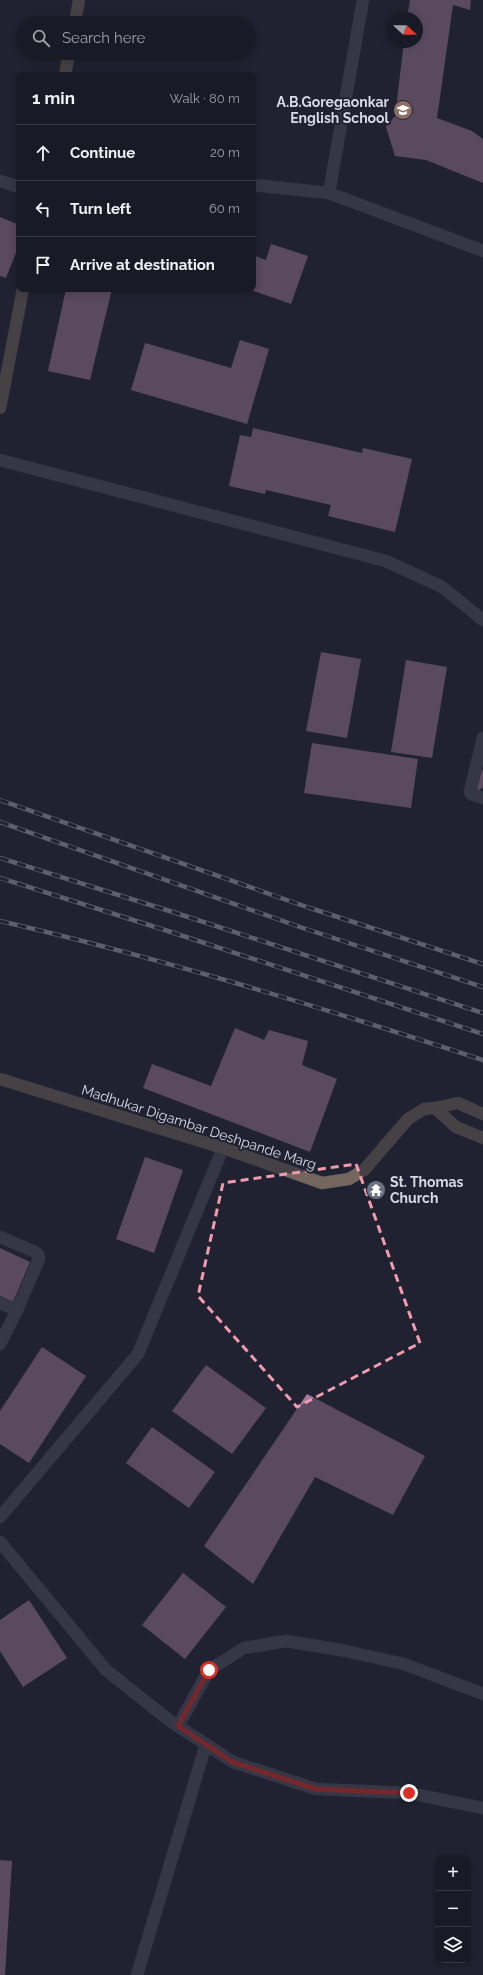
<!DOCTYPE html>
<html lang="en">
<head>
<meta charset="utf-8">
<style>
	body { margin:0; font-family:Raleway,sans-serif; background:#252732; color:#f1f3f6 }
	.controls { position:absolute; right:12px; bottom:12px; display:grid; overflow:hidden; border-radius:8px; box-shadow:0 2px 10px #0003 }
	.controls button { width:36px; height:36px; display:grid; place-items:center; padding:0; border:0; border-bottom:1px solid #363843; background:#181a26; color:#f1f3f6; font:20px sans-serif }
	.compass { position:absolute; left:387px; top:12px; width:36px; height:36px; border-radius:50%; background:#181a26; box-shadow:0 2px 10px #0003; rotate:112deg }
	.stop { position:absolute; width:12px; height:12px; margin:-9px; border:3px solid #d93025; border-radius:50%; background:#fff }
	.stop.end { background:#d93025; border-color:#fff; box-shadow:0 1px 4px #0008 }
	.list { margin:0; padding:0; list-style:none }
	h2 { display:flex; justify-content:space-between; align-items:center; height:52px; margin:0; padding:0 16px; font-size:17px }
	h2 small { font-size:13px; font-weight:400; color:#9fa1a7 }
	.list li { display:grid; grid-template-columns:26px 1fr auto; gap:12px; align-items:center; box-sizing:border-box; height:56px; padding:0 16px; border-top:1px solid #363843 }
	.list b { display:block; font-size:15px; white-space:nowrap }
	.list em { font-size:13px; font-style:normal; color:#9fa1a7 }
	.icon { flex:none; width:22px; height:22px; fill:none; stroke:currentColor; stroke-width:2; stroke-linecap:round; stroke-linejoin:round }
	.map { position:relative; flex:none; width:483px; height:1975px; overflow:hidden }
	.search { position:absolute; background:#181a26; box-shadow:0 2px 10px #0003; left:16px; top:16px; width:240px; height:44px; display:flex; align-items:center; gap:10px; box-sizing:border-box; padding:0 14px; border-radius:22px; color:#9fa1a7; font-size:15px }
	.panel { position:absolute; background:#181a26; box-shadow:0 2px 10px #0003; left:16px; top:72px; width:240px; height:220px; border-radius:8px }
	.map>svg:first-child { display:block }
	.building { fill:#9f7a9a }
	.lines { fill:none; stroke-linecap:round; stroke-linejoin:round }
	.lane-casing { stroke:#3b3c4a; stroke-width:13 }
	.street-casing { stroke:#3b3c4a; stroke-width:13 }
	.secondary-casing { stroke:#3b3c4a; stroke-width:13 }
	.lane { stroke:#4e5163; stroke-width:12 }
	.street { stroke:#4e5163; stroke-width:12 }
	.secondary { stroke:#74665c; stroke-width:12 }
	.rail-casing { stroke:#a6a8b4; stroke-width:4.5 }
	.rail { stroke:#202232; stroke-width:3; stroke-dasharray:9; stroke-linecap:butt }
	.route { stroke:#d93025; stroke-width:5 }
	.marked { fill:none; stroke:#f29aae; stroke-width:3; stroke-dasharray:8 5; stroke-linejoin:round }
	.labels { text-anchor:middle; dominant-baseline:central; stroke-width:4; stroke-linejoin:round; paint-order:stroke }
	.poi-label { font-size:14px; font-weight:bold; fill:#d8d9e4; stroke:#202232; text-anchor:end }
	.street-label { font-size:14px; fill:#d8d9e4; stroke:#202232 }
</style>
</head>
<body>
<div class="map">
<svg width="483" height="1975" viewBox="0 0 483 1975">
	<rect width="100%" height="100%" fill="#202232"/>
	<g class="building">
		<polygon points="410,0 471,0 470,10 453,5 437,118 472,131 483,139 483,183 426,160 395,156 386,127 395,116 404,42 417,42 417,18 407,18"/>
		<polygon points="0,217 19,225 19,245 6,278 0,276"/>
		<polygon points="271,244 308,256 291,304 248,289 253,289 253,255 266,260"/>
		<polygon points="66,289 112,289 90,380 48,371"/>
		<polygon points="240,340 269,349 247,424 131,390 145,343 231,368"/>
		<polygon points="253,428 362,453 363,448 412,459 395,532 328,516 331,505 266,490 265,494 229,486 240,435 251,437"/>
		<polygon points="321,652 361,659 347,738 306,731"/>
		<polygon points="406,660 447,667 432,758 391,752"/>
		<polygon points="312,743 418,759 411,808 304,793"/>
		<polygon points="483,769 483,787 477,792 475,782"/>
		<polygon points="235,1028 264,1040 269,1030 308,1041 302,1065 337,1079 310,1152 143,1088 152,1064 211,1086"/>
		<polygon points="145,1157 183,1170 154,1253 116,1239"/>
		<polygon points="0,1248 30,1262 13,1302 0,1296"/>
		<polygon points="42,1347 86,1376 29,1463 0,1444 0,1411"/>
		<polygon points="206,1365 266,1408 232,1454 172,1411"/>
		<polygon points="307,1394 425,1456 393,1515 315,1477 253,1584 204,1546"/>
		<polygon points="152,1427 215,1472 189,1508 126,1463"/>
		<polygon points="183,1573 226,1607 185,1659 142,1625"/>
		<polygon points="29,1600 67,1658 23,1687 0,1651 0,1620"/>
		<polygon points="0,1860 12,1861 5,1975 0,1975"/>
	</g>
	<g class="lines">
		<defs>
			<g id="lane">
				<polyline points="253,185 329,193 483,251"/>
				<polyline points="329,193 363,0"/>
				<polyline points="483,738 470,791 471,794 483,798"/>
			</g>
			<g id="street">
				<polyline points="0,181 19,187"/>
				<polyline points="0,460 386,561 442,587 483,620"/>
				<polyline points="0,1237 33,1251 38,1254 39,1259 17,1310 0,1344"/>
				<polyline points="0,1303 17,1310"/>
				<polyline points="0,1517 138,1354 223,1148"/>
				<polyline points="0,1542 106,1670 170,1721 233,1762 316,1789 409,1793 483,1808"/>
				<polyline points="178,1726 209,1670 244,1648 286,1641 341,1650 404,1664 483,1694"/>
				<polyline points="137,1975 206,1744"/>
			</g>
			<g id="secondary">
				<polyline points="75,23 79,0"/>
				<polyline points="65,75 69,53"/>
				<polyline points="0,408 23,289"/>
				<polyline points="0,1079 223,1148 322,1183 349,1179 364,1170 408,1119 424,1109 435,1108"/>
				<polyline points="483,1114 458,1103 435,1108 456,1127 483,1138"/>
			</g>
		</defs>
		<use href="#lane" class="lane-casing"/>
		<use href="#street" class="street-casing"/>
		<use href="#secondary" class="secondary-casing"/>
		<use href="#lane" class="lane"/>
		<use href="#street" class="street"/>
		<use href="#secondary" class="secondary"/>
		<defs>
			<g id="rail">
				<polyline points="0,800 307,907 483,964"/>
				<polyline points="0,822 300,927 483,987"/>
				<polyline points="0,858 176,913 483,1013"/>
				<polyline points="0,878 171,932 483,1034"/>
				<path d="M0,921C164,959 323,1008 483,1060"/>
			</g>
		</defs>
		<use href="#rail" class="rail-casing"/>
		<use href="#rail" class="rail"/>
	</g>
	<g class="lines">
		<polyline class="route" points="209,1670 178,1726 232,1762 316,1789 409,1793"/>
	</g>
	<path d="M0 0H483V1975H0ZM356,1164L420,1343L297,1407L198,1296L223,1183Z" fill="#202232" fill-opacity=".55" fill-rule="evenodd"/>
	<path class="marked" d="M356,1164L420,1343L297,1407L198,1296L223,1183Z"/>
	<defs>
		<symbol id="school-disc" viewBox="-11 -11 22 22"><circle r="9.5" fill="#8d6e63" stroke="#202232"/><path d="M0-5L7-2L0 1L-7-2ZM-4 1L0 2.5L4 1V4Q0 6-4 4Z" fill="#fff"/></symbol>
		<symbol id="temple-disc" viewBox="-11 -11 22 22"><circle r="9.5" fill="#6b7280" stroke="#202232"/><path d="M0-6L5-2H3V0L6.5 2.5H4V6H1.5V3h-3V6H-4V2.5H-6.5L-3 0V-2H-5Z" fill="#fff"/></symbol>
	</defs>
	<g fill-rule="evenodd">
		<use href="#school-disc" x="392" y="99" width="22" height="22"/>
		<use href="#temple-disc" x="365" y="1179" width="22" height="22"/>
	</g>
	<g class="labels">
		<g class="poi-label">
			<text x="389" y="102">A.B.Goregaonkar<tspan x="389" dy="16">English School</tspan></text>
			<text x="390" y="1182" text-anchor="start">St. Thomas<tspan x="390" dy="16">Church</tspan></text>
		</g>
		<g class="street-label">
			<text transform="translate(199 1127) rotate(18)">Madhukar Digambar Deshpande Marg</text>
		</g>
	</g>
</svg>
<div class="controls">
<button>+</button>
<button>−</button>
<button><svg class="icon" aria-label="layers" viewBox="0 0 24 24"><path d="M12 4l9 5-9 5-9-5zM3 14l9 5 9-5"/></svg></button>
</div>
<svg class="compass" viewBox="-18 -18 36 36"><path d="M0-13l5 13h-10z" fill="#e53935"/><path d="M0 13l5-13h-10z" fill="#9fa1a7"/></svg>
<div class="stop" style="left:209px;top:1670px"></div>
<div class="stop end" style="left:409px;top:1793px"></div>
<div class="search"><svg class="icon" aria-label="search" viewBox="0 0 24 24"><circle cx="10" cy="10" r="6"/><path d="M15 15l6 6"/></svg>Search here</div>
<section class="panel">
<h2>1 min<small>Walk · 80 m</small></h2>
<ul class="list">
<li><svg class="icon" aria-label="ahead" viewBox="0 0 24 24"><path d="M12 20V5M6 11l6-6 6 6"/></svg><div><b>Continue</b></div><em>20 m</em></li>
<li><svg class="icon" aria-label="left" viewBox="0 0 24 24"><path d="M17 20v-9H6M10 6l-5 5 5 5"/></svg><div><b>Turn left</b></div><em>60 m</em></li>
<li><svg class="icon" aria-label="arrive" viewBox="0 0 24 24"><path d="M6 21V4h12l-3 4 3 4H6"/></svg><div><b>Arrive at destination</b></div></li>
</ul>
</section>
</div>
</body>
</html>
